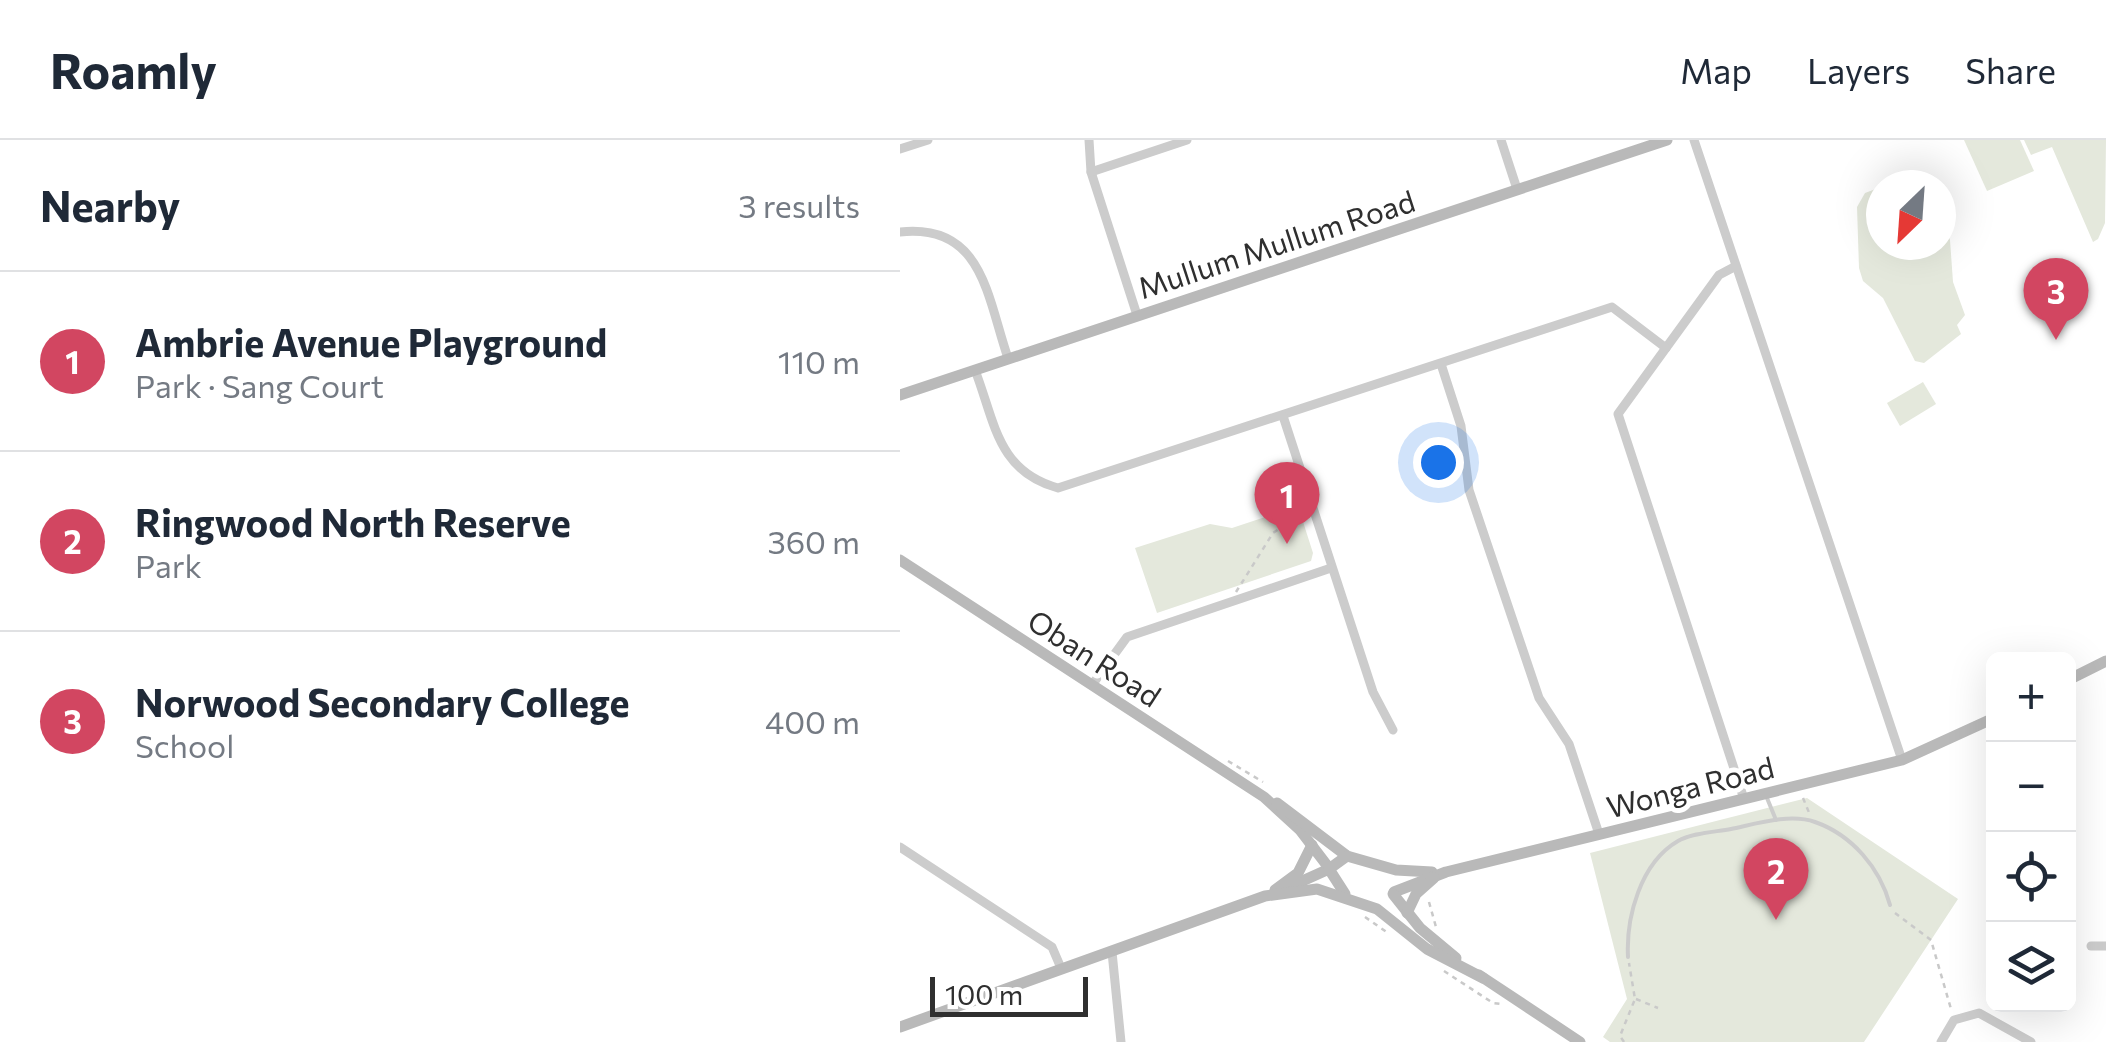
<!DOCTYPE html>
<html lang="en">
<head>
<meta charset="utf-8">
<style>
	body { margin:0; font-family:Commissioner,sans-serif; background:#f6f6f7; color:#1f2937 }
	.controls { position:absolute; right:30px; bottom:30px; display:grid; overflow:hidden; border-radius:15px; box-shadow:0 10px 40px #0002 }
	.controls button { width:90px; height:90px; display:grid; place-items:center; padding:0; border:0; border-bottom:2px solid #e0e1e3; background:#fff; color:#1f2937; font:50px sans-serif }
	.compass { position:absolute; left:966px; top:30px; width:90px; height:90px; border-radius:50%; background:#fff; box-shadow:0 10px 40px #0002; rotate:205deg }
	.scale { position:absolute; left:30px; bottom:25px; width:158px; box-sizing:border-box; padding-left:10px; border:5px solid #2f2f2f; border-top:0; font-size:28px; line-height:35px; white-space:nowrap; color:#2f2f2f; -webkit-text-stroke:8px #fff; paint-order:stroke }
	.you { position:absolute; left:538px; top:322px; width:35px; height:35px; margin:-25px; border:8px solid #fff; border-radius:50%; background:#1a73e8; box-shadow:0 0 0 15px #1a73e833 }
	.badge { display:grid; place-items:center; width:65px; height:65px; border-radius:50%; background:#d24661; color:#fff; font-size:32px; font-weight:700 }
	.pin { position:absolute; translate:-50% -82px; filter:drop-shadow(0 2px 5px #0008) }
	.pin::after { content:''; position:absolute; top:52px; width:35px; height:30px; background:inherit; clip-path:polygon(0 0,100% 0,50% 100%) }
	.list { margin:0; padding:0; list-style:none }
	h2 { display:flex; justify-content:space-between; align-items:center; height:130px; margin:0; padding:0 40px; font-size:42px }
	h2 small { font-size:32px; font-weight:400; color:#747a83 }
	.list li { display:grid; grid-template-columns:65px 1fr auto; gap:30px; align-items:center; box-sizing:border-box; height:180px; padding:0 40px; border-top:2px solid #e0e1e3 }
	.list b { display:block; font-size:38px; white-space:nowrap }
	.list p { margin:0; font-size:32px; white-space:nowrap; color:#747a83 }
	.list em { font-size:32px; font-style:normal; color:#747a83 }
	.icon { flex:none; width:55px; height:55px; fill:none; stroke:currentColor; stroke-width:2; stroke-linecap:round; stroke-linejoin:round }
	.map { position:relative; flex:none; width:1206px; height:902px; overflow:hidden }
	header { display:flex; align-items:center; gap:60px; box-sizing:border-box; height:140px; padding:0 50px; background:#fff; border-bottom:2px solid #e0e1e3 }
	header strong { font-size:48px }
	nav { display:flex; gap:55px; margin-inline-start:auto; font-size:35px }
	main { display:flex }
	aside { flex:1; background:#fff }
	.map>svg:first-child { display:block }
	.green { fill:#e4e8dc }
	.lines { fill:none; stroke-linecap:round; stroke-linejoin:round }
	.path { stroke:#c9c9c9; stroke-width:2.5; stroke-dasharray:5 5; stroke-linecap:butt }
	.lane { stroke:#ccc; stroke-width:4 }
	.street { stroke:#ccc; stroke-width:9 }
	.secondary { stroke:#b9b9b9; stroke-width:11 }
	.labels { text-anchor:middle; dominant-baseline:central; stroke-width:10; stroke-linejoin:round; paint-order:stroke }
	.street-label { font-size:30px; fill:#2f2f2f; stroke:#fff }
</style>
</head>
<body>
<header>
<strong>Roamly</strong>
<nav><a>Map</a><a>Layers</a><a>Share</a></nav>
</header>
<main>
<aside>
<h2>Nearby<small>3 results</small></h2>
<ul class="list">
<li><span class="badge">1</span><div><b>Ambrie Avenue Playground</b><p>Park · Sang Court</p></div><em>110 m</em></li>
<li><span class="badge">2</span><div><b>Ringwood North Reserve</b><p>Park</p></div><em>360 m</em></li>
<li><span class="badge">3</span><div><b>Norwood Secondary College</b><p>School</p></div><em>400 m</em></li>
</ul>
</aside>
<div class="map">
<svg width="1206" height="902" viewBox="0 0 1206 902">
	<rect width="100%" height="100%" fill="#fff"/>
	<g class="green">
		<polygon points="1064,0 1120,0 1134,31 1087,51"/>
		<polygon points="1124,0 1206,0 1205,83 1198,99 1193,102 1152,7 1131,15"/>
		<polygon points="981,47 981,105 1041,105 1041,72 1050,100 1053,142 1065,175 1057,185 1061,194 1024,223 1015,221 983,158 963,141 959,128 957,67 965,53"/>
		<polygon points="1023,242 1036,264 1000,286 987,263"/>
		<polygon points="398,366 413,413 411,421 257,473 235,408 310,384 332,388"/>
		<polygon points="907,658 1058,759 964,902 710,902 703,897 727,859 690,713"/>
	</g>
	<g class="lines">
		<g class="path">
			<polyline points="336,452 373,393 398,376 399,362"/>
			<polyline points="328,621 363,642"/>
			<polyline points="903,658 910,675"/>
			<polyline points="529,762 536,787"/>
			<polyline points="995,773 1031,800 1051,869"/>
			<polyline points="465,777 488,793"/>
			<polyline points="544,831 593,863 601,864"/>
			<polyline points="736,859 758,868"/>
			<polyline points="724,902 720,896 735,859 729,823"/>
		</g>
		<g class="lane">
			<polyline points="867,658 876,680"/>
			<path d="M728,817C726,778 740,723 778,701C792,693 815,692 831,689C855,684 890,673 915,682C952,695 980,728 990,765"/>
		</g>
		<g class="street">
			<polyline points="189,0 191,32 237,175"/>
			<polyline points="601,0 617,49"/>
			<polyline points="794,0 1002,620"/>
			<polyline points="0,9 28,0"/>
			<polyline points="191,32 287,0"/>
			<path d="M0,92C83,83 87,157 108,218"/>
			<polyline points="836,126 819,135 718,274 844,659"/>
			<polyline points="541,224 561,286 569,350 639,558 669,604 699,694"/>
			<path d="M75,230C95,282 97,331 158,348L712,167L766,208"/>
			<polyline points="383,276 473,552 493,590"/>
			<polyline points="192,545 227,497 431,428"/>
			<polyline points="0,707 152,807 161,828"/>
			<polyline points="1191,806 1206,806"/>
			<polyline points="212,812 221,902"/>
			<polyline points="1041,902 1054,880 1079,873 1131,902"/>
		</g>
		<g class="secondary">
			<polyline points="0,255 767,0"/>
			<polyline points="0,420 364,657 400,690 429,728"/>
			<polyline points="1168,540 1206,521"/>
			<polyline points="377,663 447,716 496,730 532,732"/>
			<polyline points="389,747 429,729"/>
			<polyline points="375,750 398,733 412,705"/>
			<polyline points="494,752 546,732 1002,620 1094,578"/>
			<polyline points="445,754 429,729 447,716"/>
			<polyline points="493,754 520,788 556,818"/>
			<polyline points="507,773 516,754 534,738"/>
			<polyline points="579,835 680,902"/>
			<polyline points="0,887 365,756 417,749 477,769 527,809 583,838"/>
		</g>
	</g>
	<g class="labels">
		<g class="street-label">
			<text transform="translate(376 103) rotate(-18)">Mullum Mullum Road</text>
			<text transform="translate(195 517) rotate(33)">Oban Road</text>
			<text transform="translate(790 646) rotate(-14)">Wonga Road</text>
		</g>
	</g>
</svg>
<div class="controls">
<button>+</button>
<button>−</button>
<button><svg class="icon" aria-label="locate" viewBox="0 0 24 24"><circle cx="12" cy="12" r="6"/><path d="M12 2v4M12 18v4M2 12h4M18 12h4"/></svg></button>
<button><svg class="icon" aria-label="layers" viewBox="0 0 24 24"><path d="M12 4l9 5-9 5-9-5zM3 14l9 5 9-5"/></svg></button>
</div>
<svg class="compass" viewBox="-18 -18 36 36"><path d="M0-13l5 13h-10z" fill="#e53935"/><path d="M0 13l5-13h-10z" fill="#747a83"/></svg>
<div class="scale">100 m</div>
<div class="you"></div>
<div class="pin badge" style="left:387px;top:404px">1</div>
<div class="pin badge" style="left:876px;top:780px">2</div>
<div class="pin badge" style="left:1156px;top:200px">3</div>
</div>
</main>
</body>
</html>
